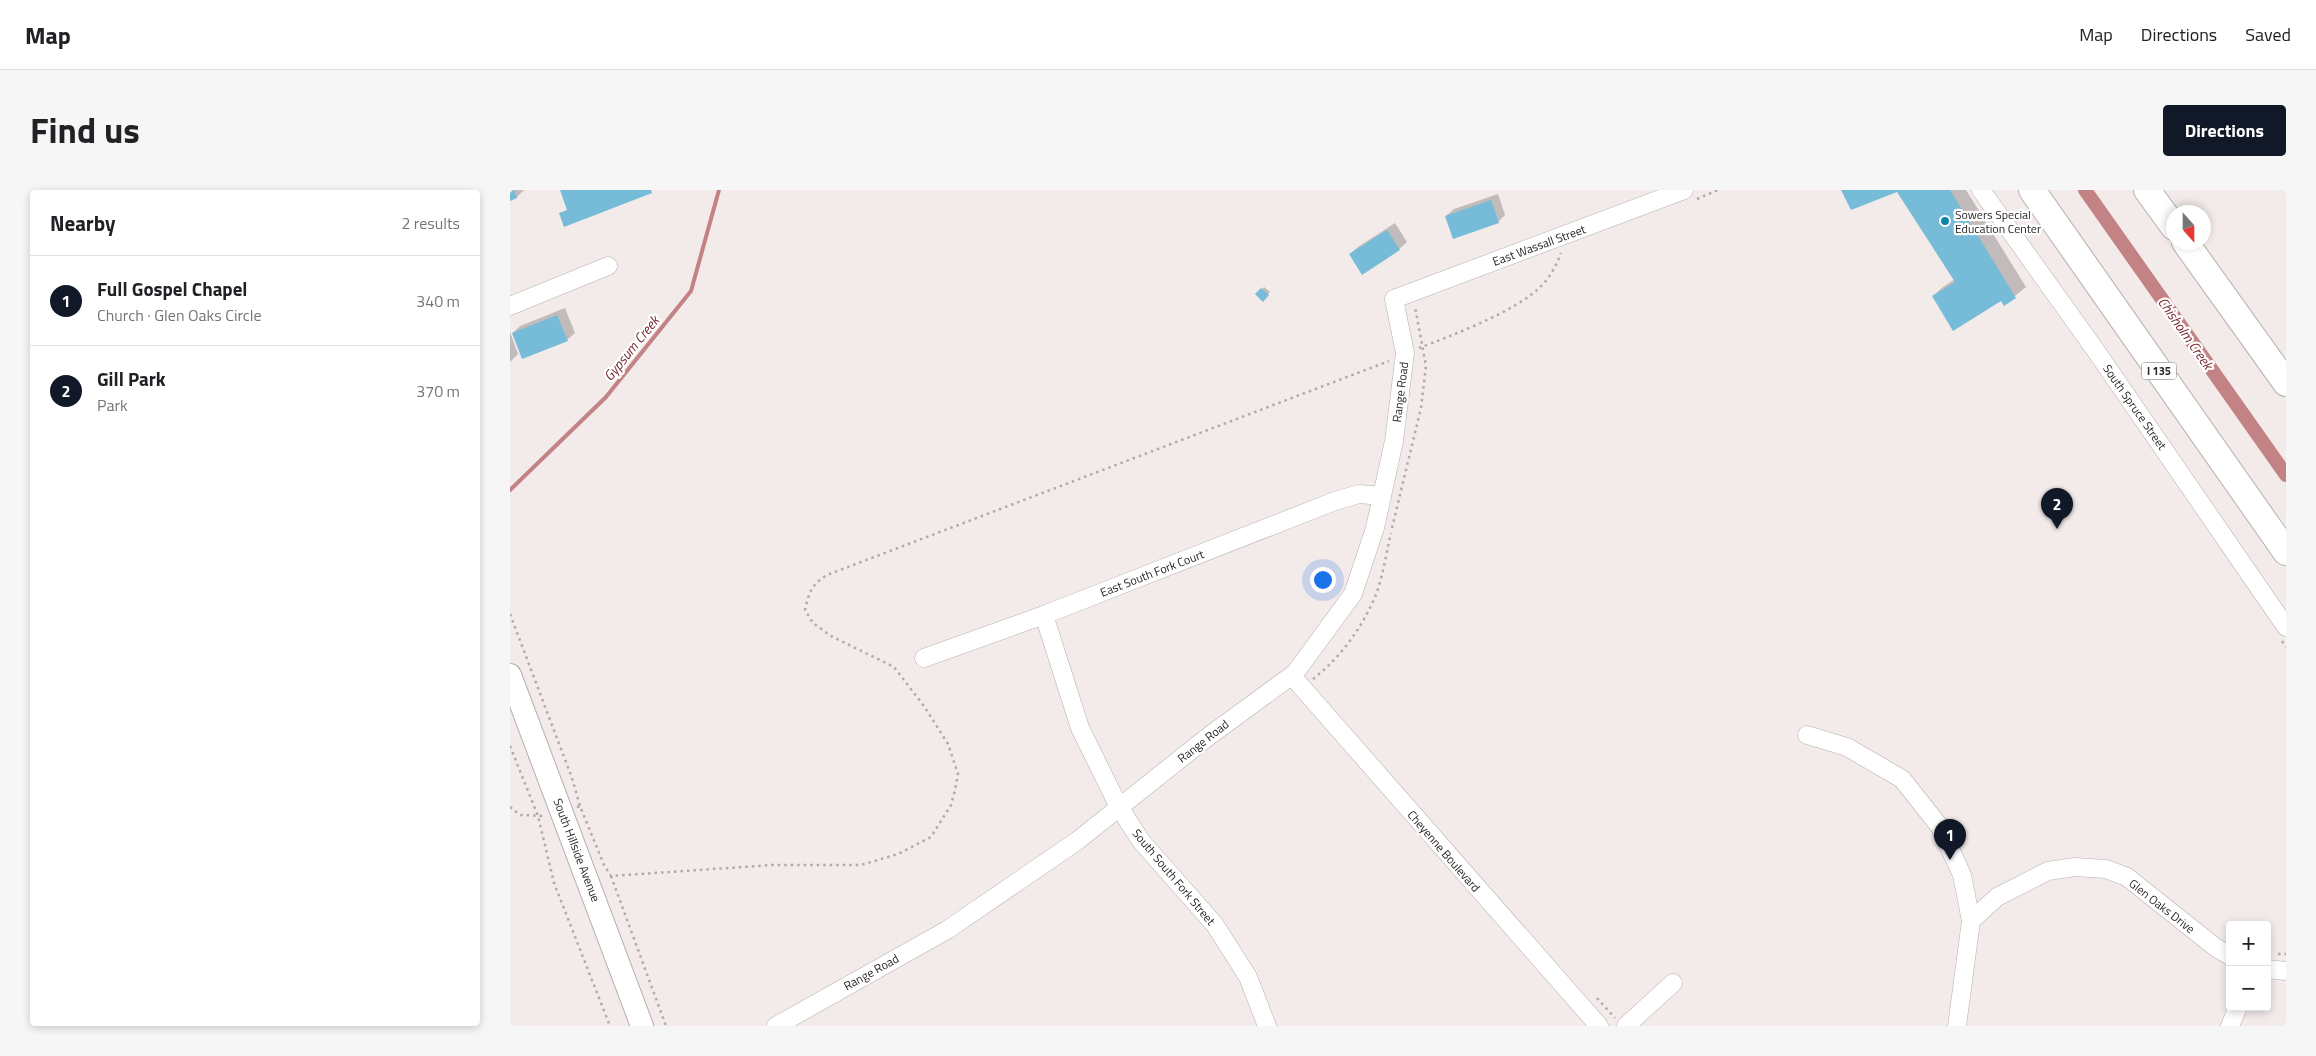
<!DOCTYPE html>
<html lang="en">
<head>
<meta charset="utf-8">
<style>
	body { margin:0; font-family:"Titillium Web",sans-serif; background:#f6f6f6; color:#202124 }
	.controls { position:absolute; right:15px; bottom:15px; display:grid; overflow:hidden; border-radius:5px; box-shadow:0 2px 8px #0003 }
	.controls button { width:45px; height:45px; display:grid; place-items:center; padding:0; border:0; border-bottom:1px solid #e0e0e0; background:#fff; color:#202124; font:25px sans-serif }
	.compass { position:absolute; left:1656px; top:15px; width:45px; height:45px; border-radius:50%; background:#fff; box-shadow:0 2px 8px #0003; rotate:159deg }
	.you { position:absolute; left:812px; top:389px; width:18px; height:18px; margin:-12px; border:4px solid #fff; border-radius:50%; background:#1a73e8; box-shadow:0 0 0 8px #1a73e833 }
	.badge { display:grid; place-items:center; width:32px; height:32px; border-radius:50%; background:#111827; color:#fff; font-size:16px; font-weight:700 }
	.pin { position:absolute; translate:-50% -41px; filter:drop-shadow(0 1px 2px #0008) }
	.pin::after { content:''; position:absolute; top:26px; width:18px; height:15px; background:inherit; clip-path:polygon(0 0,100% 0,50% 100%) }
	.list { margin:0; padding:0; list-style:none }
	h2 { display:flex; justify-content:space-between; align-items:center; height:65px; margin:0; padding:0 20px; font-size:21px }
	h2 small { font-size:16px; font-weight:400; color:#757577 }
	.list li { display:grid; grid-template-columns:32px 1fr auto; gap:15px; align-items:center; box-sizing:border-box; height:90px; padding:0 20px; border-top:1px solid #e0e0e0 }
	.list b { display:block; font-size:19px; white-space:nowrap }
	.list p { margin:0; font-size:16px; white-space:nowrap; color:#757577 }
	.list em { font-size:16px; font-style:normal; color:#757577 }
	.map { position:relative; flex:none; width:1776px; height:836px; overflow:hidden; border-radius:5px }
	header { display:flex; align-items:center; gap:30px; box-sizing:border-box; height:70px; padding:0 25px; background:#fff; border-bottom:1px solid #e0e0e0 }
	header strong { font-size:24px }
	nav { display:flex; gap:28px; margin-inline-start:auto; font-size:18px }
	.intro { display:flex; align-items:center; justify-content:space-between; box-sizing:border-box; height:120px; padding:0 30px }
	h1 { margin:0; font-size:35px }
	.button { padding:12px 22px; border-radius:5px; background:#111827; color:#fff; font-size:18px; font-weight:700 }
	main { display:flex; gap:30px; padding:0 30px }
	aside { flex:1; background:#fff; border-radius:5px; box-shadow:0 2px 8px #0003 }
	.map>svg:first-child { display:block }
	.shadow { fill:#0003 }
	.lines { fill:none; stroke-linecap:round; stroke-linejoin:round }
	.stream { stroke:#c38284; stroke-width:4 }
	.canal { stroke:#c38284; stroke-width:14 }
	.building { fill:#76bbd7 }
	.minor-casing { stroke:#b7afaf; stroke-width:19 }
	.major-casing { stroke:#b7afaf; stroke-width:24 }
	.highway-casing { stroke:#b7afaf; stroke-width:28 }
	.path { stroke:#b1aaaa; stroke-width:2.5; stroke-dasharray:2.5 4; stroke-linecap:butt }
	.minor { stroke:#fff; stroke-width:18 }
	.major { stroke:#fff; stroke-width:22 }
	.highway { stroke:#fff; stroke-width:26 }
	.poi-dot { fill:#0c85aa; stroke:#fff; stroke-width:2 }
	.labels { text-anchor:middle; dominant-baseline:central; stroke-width:4.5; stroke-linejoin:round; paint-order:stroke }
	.shield { fill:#fff; stroke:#696767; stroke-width:1 }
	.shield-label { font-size:11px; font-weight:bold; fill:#292626 }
	.poi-label { font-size:12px; fill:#292626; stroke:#fff; text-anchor:start }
	.street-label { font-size:12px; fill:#292626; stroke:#fff }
	.water-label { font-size:14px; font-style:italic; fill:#76282f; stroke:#fff }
</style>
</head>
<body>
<header>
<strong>Map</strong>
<nav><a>Map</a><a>Directions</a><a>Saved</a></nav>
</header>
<div class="intro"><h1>Find us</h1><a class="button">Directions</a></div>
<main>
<aside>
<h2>Nearby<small>2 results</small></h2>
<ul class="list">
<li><span class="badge">1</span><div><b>Full Gospel Chapel</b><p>Church · Glen Oaks Circle</p></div><em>340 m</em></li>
<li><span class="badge">2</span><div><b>Gill Park</b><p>Park</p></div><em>370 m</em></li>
</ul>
</aside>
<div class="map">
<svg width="1776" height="836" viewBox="0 0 1776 836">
	<rect width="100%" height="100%" fill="#f3eaea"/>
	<g class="shadow">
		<polygon points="0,0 14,0 7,7 0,10"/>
		<polygon points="1333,0 1456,0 1516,97 1495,114 1492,109 1423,106 1433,97 1445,89 1387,0"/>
		<polygon points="988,4 995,25 988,32 936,26 944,19"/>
		<polygon points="885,33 897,52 889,59 840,64 848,57"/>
		<polygon points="754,97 760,102 753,110 747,104"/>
		<polygon points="55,118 65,143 57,150 3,143 10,136"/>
		<polygon points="0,142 8,164 0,172"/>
	</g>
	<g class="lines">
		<polyline class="stream" points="0,300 96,207 181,101 209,0"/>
		<polyline class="canal" points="1575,0 1776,285"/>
	</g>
	<g class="building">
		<polygon points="0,0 4,0 7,8 0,11"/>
		<polygon points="50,0 141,0 142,3 54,37 49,23 57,20"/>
		<polygon points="1331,0 1440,0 1506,108 1494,116 1491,111 1443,141 1422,106 1445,92 1387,2 1341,20"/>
		<polygon points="981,10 989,33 943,49 935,26"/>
		<polygon points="877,40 890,60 852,85 839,64"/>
		<polygon points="751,98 759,105 753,112 745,104"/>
		<polygon points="47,125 58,151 12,169 2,143"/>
	</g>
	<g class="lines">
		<defs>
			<g id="minor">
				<polyline points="1471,0 1586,161 1776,437"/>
				<polyline points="0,116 98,76"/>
				<polyline points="534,425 570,538 609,617 631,651 705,735 738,787 757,836"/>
				<polyline points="414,468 534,425 825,311 849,304 872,306"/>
				<polyline points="782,486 1089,836"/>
				<polyline points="1297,545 1337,557 1392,589 1430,637 1452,685 1461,731"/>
				<polyline points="1757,779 1776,781"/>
				<polyline points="266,836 437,740 567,651 699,546 785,483 843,404 865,338 884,251 895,163 884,109 1174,0"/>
				<polyline points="1116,836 1163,793"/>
				<polyline points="1447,836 1461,731 1487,707 1538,681 1565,677 1596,679 1617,687 1705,757 1720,766"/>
				<polyline points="1720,836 1728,817"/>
			</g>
			<polyline id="major" points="0,485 132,836"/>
			<g id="highway">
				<polyline points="1522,0 1776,362"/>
				<polyline points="1637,0 1664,37"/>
				<polyline points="1675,52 1776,193"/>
			</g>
		</defs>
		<use href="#minor" class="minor-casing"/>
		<use href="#major" class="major-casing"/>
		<use href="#highway" class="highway-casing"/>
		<g class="path">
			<polyline points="1187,9 1208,0"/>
			<path d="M909,158C941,146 1006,121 1029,98C1040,88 1046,76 1051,63"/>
			<polyline points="882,338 911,218 916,176 905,117"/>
			<polyline points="0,424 62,588 70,616"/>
			<polyline points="1772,451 1776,457"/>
			<path d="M803,489C831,467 851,439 865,407C873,387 876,364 881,343"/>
			<polyline points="0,556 28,626 44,693 100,836"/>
			<polyline points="0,617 10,625 35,626"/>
			<path d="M67,617L70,616L94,675L101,686L262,675H351L388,664L421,647L441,615L445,600L448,584L438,554L414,516L384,477L321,446L303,433L295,420C299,402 301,395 317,385L879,171"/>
			<polyline points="101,686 156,836"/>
			<polyline points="1768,764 1776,764"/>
			<polyline points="1087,808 1105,828"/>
		</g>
		<use href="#minor" class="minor"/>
		<use href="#major" class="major"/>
		<use href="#highway" class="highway"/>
	</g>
	<circle class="poi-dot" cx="1435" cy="31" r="5"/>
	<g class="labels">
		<rect class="shield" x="1631.5" y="172.5" width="35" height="17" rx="4"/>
		<g class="shield-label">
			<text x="1649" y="181">I 135</text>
		</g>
		<g class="poi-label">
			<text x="1445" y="24">Sowers Special<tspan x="1445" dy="14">Education Center</tspan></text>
		</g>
		<g class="street-label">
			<text transform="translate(1029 55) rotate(-20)">East Wassall Street</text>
			<text transform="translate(890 202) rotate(-83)">Range Road</text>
			<text transform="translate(1625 217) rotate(55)">South Spruce Street</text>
			<text transform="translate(642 383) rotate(-21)">East South Fork Court</text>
			<text transform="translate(693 551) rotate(-38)">Range Road</text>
			<text transform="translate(67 660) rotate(69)">South Hillside Avenue</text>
			<text transform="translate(934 661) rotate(49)">Cheyenne Boulevard</text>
			<text transform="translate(664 687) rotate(50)">South South Fork Street</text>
			<text transform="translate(1652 716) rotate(38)">Glen Oaks Drive</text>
			<text transform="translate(361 782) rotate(-29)">Range Road</text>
		</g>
		<g class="water-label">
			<text transform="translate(1676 143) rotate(55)">Chisholm Creek</text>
			<text transform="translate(121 158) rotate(-51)">Gypsum Creek</text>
		</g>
	</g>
</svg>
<div class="controls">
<button>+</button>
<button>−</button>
</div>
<svg class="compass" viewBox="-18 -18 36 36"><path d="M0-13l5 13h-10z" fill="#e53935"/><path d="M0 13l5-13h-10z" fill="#757577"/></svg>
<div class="you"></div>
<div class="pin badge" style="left:1440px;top:670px">1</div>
<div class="pin badge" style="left:1547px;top:339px">2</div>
</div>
</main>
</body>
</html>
